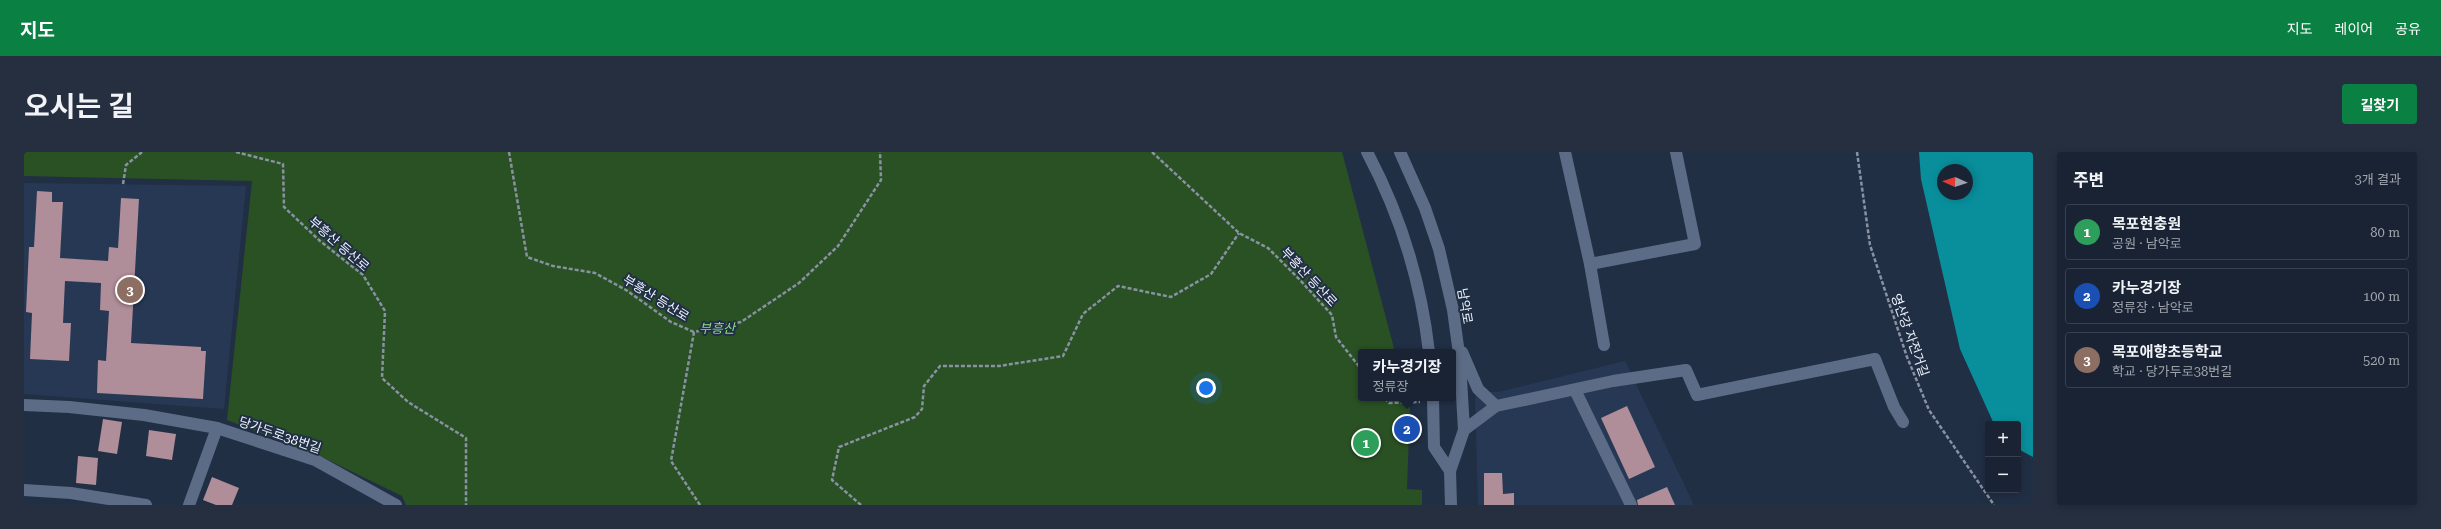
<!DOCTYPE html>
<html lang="ko">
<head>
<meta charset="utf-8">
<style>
	body { margin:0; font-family:"Roboto Serif","Noto Sans KR",serif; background:#262f40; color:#f1f3f6 }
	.controls { position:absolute; right:12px; bottom:12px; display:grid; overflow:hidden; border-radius:4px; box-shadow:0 2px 10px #0003 }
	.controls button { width:36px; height:36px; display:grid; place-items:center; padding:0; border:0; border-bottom:1px solid #37404f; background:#192334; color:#f1f3f6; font:20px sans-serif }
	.compass { position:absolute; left:1913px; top:12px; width:36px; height:36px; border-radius:50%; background:#192334; box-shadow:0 2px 10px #0003; rotate:273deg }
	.you { position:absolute; left:1182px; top:236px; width:14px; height:14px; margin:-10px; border:3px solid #fff; border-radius:50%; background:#1a73e8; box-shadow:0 0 0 6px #1a73e833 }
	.badge { display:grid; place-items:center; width:26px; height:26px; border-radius:50%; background:#0b8043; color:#fff; font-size:13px; font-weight:700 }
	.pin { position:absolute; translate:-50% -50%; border:2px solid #fff; box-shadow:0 1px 4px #0006 }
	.popup { position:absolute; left:1334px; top:197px; width:98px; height:52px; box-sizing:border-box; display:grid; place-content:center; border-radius:4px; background:#192334; filter:drop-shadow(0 1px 3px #0005); font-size:13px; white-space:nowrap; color:#9fa4ac }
	.popup b { font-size:15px; color:#f1f3f6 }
	.popup::after { content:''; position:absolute; left:50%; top:100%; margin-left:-8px; border:8px solid transparent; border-top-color:#192334 }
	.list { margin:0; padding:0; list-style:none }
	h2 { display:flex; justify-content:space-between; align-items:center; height:52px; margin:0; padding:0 16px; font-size:17px }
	h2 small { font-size:13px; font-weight:400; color:#9fa4ac }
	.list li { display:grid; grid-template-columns:26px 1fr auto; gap:12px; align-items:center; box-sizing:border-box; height:56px; margin:0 8px 8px; padding:0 8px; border:1px solid #37404f; border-radius:4px }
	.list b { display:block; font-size:15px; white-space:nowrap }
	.list p { margin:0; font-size:13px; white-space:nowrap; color:#9fa4ac }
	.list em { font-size:13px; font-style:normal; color:#9fa4ac }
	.map { position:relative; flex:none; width:2009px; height:353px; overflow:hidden; border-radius:4px }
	header { display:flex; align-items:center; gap:24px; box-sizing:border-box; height:56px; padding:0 20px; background:#0b8043; color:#fff }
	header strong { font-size:19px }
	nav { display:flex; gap:22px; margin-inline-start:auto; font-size:14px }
	.intro { display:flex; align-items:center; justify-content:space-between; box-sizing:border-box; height:96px; padding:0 24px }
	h1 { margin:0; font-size:28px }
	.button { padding:10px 18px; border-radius:4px; background:#0b8043; color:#fff; font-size:14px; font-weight:700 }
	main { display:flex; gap:24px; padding:0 24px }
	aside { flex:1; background:#192334; border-radius:4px; box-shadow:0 2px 10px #0003 }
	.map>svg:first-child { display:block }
	.built { fill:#273854 }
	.green { fill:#2a5124 }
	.water { fill:#098f9c; fill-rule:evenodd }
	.building { fill:#af8d99 }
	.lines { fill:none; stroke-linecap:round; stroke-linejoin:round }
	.path { stroke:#8992a2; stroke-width:2.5; stroke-dasharray:4 2; stroke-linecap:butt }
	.minor { stroke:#5d6c86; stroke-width:12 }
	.labels { text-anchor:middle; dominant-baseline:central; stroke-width:4; stroke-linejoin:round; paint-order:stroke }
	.street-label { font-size:13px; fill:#eef3fc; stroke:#212f45 }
	.park-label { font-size:13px; font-style:italic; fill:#8ce07e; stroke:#212f45 }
</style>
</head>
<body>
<header>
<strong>지도</strong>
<nav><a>지도</a><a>레이어</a><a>공유</a></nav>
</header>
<div class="intro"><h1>오시는 길</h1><a class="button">길찾기</a></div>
<main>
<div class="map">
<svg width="2009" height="353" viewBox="0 0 2009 353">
	<rect width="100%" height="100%" fill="#212f45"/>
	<g class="built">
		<polygon points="0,31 222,34 200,257 0,242"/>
		<polygon points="1601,209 1670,353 1454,353 1451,240 1474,240"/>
	</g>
	<polygon class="green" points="0,0 1318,0 1371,200 1337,200 1337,246 1383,246 1386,254 1383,337 1398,338 1398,353 382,353 378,344 300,306 203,268 228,29 0,24"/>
	<path class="water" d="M1895,0H2009V305L1994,297V272H1970L1936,197L1897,27ZM1919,18H1943V42H1919Z"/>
	<g class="building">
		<polygon points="13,39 28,40 28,50 39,50 36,106 84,109 85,95 94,96 97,46 115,47 107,191 177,195 177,199 182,199 179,247 73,241 74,208 82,209 85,159 76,158 77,131 41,129 39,171 47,171 45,209 6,207 8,161 2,160 5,95 10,95"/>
		<polygon points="1603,254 1631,315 1605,327 1577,266"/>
		<polygon points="79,267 98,270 93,302 74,299"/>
		<polygon points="125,278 152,282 148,308 122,304"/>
		<polygon points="54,304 74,306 72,333 52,331"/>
		<polygon points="1460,321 1478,321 1479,342 1490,341 1490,353 1460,353"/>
		<polygon points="188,325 215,336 208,353 192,353 179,348"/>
		<polygon points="1643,335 1651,353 1614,353 1613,348"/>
	</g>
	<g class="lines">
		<g class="path">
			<polyline points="212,0 259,12 260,55 296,89 339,123 361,159 358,226 384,250 442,286 442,353"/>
			<polyline points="485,0 503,105 529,114 571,121 602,138 647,170 670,180"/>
			<polyline points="1128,0 1215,81 1244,96 1276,128 1308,163 1312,185 1337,217"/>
			<polyline points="1833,0 1846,93 1883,205 1905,258 1970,353"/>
			<polyline points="99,32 102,13 118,0"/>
			<polyline points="1361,246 1365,251 1396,250"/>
			<polyline points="676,353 647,309 670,180 717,170 775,131 814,94 857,28 856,0"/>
			<polyline points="837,353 808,328 815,295 891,265 898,257 900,234 916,214 975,214 1039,204 1059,162 1094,134 1147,145 1187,122 1215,81"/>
		</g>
		<g class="minor">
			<path d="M1343,0C1376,62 1397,130 1405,200"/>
			<polyline points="1376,0 1401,56 1415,97 1429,158 1436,209 1440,278 1426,319 1427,353"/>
			<polyline points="1541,0 1566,112 1580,193"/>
			<polyline points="1566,112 1671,92 1652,0"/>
			<polyline points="1438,200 1454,237 1472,254 1440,278"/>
			<polyline points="1551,238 1607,353"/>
			<polyline points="1409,246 1410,295 1426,319"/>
			<polyline points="0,253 45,255 120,263 193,276 291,308 372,353"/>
			<polyline points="1472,254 1589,229 1662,218 1673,243 1851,207 1870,255 1879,270"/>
			<polyline points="0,338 47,341 122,353"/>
			<polyline points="165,353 193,276"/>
		</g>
	</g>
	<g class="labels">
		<g class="street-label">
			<text transform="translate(315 92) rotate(41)">부흥산 등산로</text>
			<text transform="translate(1285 125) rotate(47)">부흥산 등산로</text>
			<text transform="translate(632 146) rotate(32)">부흥산 등산로</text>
			<text transform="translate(1441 154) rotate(80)">남악로</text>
			<text transform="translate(1886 183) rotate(70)">영산강 자전거길</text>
			<text transform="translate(256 283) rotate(19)">당가두로38번길</text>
		</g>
		<g class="park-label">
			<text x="693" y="176">부흥산</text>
		</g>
	</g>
</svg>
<div class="controls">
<button>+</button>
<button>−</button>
</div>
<svg class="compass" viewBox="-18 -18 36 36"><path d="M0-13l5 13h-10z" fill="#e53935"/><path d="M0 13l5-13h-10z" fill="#9fa4ac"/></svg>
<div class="you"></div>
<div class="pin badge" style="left:1342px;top:291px;background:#2e9e5b">1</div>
<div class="pin badge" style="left:1383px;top:277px;background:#1a4fb4">2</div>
<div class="popup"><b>카누경기장</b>정류장</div>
<div class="pin badge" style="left:106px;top:138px;background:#8d6e63">3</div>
</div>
<aside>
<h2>주변<small>3개 결과</small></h2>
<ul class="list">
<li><span class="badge" style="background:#2e9e5b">1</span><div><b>목포현충원</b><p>공원 · 남악로</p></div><em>80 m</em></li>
<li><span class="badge" style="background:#1a4fb4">2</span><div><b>카누경기장</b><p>정류장 · 남악로</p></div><em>100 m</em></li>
<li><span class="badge" style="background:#8d6e63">3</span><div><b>목포애향초등학교</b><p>학교 · 당가두로38번길</p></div><em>520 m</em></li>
</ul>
</aside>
</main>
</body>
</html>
